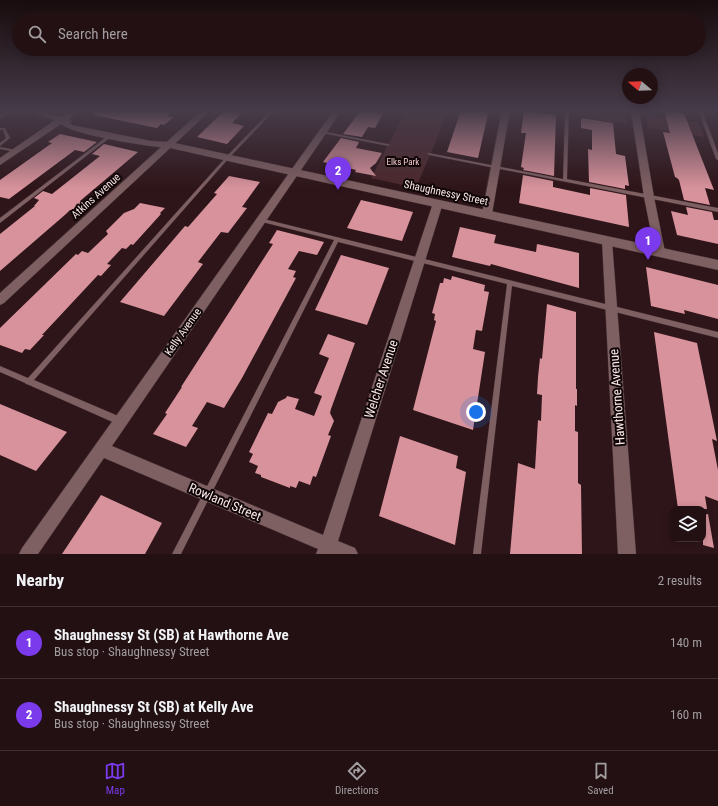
<!DOCTYPE html>
<html lang="en">
<head>
<meta charset="utf-8">
<style>
	body { margin:0; font-family:"Roboto Condensed",sans-serif; background:#2e1e21; color:#f1f3f6 }
	.controls { position:absolute; right:12px; bottom:12px; display:grid; overflow:hidden; border-radius:8px; box-shadow:0 2px 10px #0003 }
	.controls button { width:36px; height:36px; display:grid; place-items:center; padding:0; border:0; border-bottom:1px solid #3f3033; background:#221013; color:#f1f3f6; font:20px sans-serif }
	.compass { position:absolute; left:622px; top:68px; width:36px; height:36px; border-radius:50%; background:#221013; box-shadow:0 2px 10px #0003; rotate:289deg }
	.you { position:absolute; left:476px; top:412px; width:14px; height:14px; margin:-10px; border:3px solid #fff; border-radius:50%; background:#1a73e8; box-shadow:0 0 0 6px #1a73e833 }
	.badge { display:grid; place-items:center; width:26px; height:26px; border-radius:50%; background:#7c3aed; color:#fff; font-size:13px; font-weight:700 }
	.pin { position:absolute; translate:-50% -33px; filter:drop-shadow(0 1px 2px #0008) }
	.pin::after { content:''; position:absolute; top:21px; width:14px; height:12px; background:inherit; clip-path:polygon(0 0,100% 0,50% 100%) }
	.list { margin:0; padding:0; list-style:none }
	h2 { display:flex; justify-content:space-between; align-items:center; height:52px; margin:0; padding:0 16px; font-size:17px }
	h2 small { font-size:13px; font-weight:400; color:#a29da0 }
	.list li { display:grid; grid-template-columns:26px 1fr auto; gap:12px; align-items:center; box-sizing:border-box; height:72px; padding:0 16px; border-top:1px solid #3f3033 }
	.list b { display:block; font-size:15px; white-space:nowrap }
	.list p { margin:0; font-size:13px; white-space:nowrap; color:#a29da0 }
	.list em { font-size:13px; font-style:normal; color:#a29da0 }
	.icon { flex:none; width:22px; height:22px; fill:none; stroke:currentColor; stroke-width:2; stroke-linecap:round; stroke-linejoin:round }
	.map { position:relative; flex:none; width:718px; height:554px; overflow:hidden }
	.search { position:absolute; background:#221013; box-shadow:0 2px 10px #0003; left:12px; right:12px; top:12px; height:44px; display:flex; align-items:center; gap:10px; box-sizing:border-box; padding:0 14px; border-radius:22px; color:#a29da0; font-size:15px }
	.sheet { height:196px; background:#221013 }
	nav { display:flex; justify-content:space-around; align-items:center; box-sizing:border-box; height:56px; border-top:1px solid #3f3033; background:#221013; font-size:11px; color:#a29da0 }
	nav a { display:grid; justify-items:center; gap:2px }
	nav .on { color:#7c3aed }
	.map>svg:first-child { display:block }
	.green { fill:#4c272c }
	.building { fill:#d7929b }
	.lines { fill:none; stroke-linecap:round; stroke-linejoin:round }
	.lane-casing { stroke:#423032; stroke-width:0.5 }
	.street-casing { stroke:#423032; stroke-width:1 }
	.secondary-casing { stroke:#423032; stroke-width:1 }
	.lane { fill:#7e5f62; fill-rule:evenodd }
	.street { fill:#7e5f62; fill-rule:evenodd }
	.secondary { fill:#7e5f62; fill-rule:evenodd }
	.labels { text-anchor:middle; dominant-baseline:central; stroke-width:4; stroke-linejoin:round; paint-order:stroke }
	.far-park-label { font-size:9px; fill:#f4ccd0; stroke:#0f0506 }
	.street-label { font-size:11px; fill:#f8e6e7; stroke:#0f0506 }
	.near-street-label { font-size:13px; fill:#f8e6e7; stroke:#0f0506 }
</style>
</head>
<body>
<div class="map">
<svg width="718" height="554" viewBox="0 0 718 554">
	<rect width="100%" height="100%" fill="#2e1519"/>
	<g class="green">
		<polygon points="406,110 449,110 416,188 371,178"/>
		<polygon points="573,110 625,111 627,124 585,118 573,114"/>
		<polygon points="646,115 699,123 704,137 648,128"/>
	</g>
	<g class="building">
		<polygon points="94,110 174,110 167,116 174,117 164,125 161,124 157,128 94,115"/>
		<polygon points="225,110 241,110 239,113 242,113 232,123 244,126 227,144 197,137"/>
		<polygon points="361,110 385,110 375,128 368,127 362,137 343,134"/>
		<polygon points="461,110 489,110 478,158 447,152"/>
		<polygon points="664,110 683,113 685,116 714,190 705,188 710,205 684,200 679,180 677,178 675,177 663,132 670,133"/>
		<polygon points="524,111 556,115 554,176 523,170 524,168 521,167 526,133 521,133"/>
		<polygon points="581,118 613,123 616,154 625,156 629,186 625,185 625,189 589,182 588,149 592,150 592,130 581,128"/>
		<polygon points="60,134 97,142 84,152 75,150 9,199 0,197 0,180 52,143 48,142"/>
		<polygon points="341,138 359,142 356,148 382,153 376,163 370,168 376,176 355,172 356,170 323,162"/>
		<polygon points="104,144 138,152 80,201 83,202 72,211 70,210 66,214 0,271 0,234 35,206 34,206 39,200 34,198 43,191 52,194 100,156 92,154"/>
		<polygon points="523,175 553,181 553,187 590,195 590,188 626,195 629,227 519,203"/>
		<polygon points="229,176 260,182 242,207 247,208 228,233 221,232 198,262 203,264 164,316 120,302 185,226 188,227 217,194 214,193"/>
		<polygon points="361,200 413,212 402,241 347,228"/>
		<polygon points="140,203 165,208 160,213 161,214 133,245 131,244 126,249 122,248 107,264 111,265 101,276 98,275 42,335 44,335 30,350 25,349 22,353 0,345 0,328 76,254 78,255 82,251 88,253 108,234 106,231 124,213 134,209"/>
		<polygon points="686,207 712,212 714,220 718,220 718,244 677,235 671,211 688,215"/>
		<polygon points="460,227 496,235 494,243 536,252 537,244 579,253 579,288 491,264 490,266 452,257"/>
		<polygon points="277,230 324,242 317,255 299,251 288,269 296,271 293,277 296,278 242,378 224,408 207,402 192,426 198,428 186,447 153,434 167,414 165,413 182,387 181,387 273,244 269,243"/>
		<polygon points="341,255 389,268 367,325 315,310"/>
		<polygon points="646,267 718,285 718,319 684,310 685,314 651,306"/>
		<polygon points="452,276 485,285 484,291 489,292 482,331 476,330 473,349 485,352 473,430 413,410 436,321 434,320 435,314 432,313 440,283 443,283 444,278 451,280"/>
		<polygon points="547,304 576,312 576,389 577,389 577,406 575,405 575,431 578,432 578,483 581,485 582,554 510,554 518,463 535,469 538,420 541,421 542,395 537,394 538,377 540,358 542,359"/>
		<polygon points="654,332 697,343 717,441 712,439 718,470 718,501 705,496 707,509 678,509"/>
		<polygon points="328,334 355,343 331,409 330,413 334,421 328,435 331,436 316,477 313,476 310,485 299,481 296,488 290,486 290,488 261,477 261,475 255,473 258,466 249,462 253,454 249,452 268,413 272,414 278,402 286,398 287,396 299,399 295,409 314,416 322,396 314,393 329,358 319,354"/>
		<polygon points="0,404 67,432 36,471 0,455"/>
		<polygon points="400,436 458,456 456,468 466,472 455,545 379,516"/>
		<polygon points="101,495 162,523 145,554 62,554"/>
		<polygon points="708,514 714,548 703,545 703,515"/>
	</g>
	<g class="lines">
		<defs>
			<g id="lane">
				<polygon points="271,110 275,110 229,158 34,380 123,418 124,421 123,424 120,425 117,424 29,385 26,384 25,383 0,372 0,366 28,378 227,156"/>
				<polygon points="565,110 569,110 567,179 718,208 718,212 429,155 427,154 429,153 563,179"/>
				<polygon points="698,110 702,110 718,153 718,160 716,159"/>
				<polygon points="0,128 5,128 10,138 0,146 0,143 6,138 3,130 0,130"/>
				<polygon points="321,131 388,144 390,145 388,146 322,133 321,133"/>
				<polygon points="109,135 112,136 0,223 0,218"/>
				<polygon points="0,147 16,150 18,151 16,152 0,149"/>
				<polygon points="260,218 718,332 718,338 512,286 481,554 473,554 507,284 338,242 181,554 172,554 334,240 258,221 258,220"/>
			</g>
			<g id="street">
				<polygon points="11,110 23,110 0,118 0,114"/>
				<polygon points="202,110 211,110 4,303 0,305 0,293"/>
				<polygon points="334,110 342,110 112,446 323,535 433,203 435,201 441,201 443,203 338,541 355,548 358,554 316,554 318,549 104,458 38,554 19,554 22,548"/>
				<polygon points="502,110 510,110 492,214 487,217 482,214"/>
				<polygon points="631,110 639,110 654,197 665,252 664,255 656,255 655,252 644,197"/>
				<polygon points="607,237 611,238 612,241 636,554 618,554 602,241 603,238"/>
			</g>
			<path id="secondary" d="M21,110H35L61,117L70,110H80L69,119L72,121L70,123L72,125L151,141L170,142L718,260V270L170,148C150,147 74,135 61,124L0,165V158L55,120Z"/>
		</defs>
		<use href="#lane" class="lane-casing"/>
		<use href="#street" class="street-casing"/>
		<use href="#secondary" class="secondary-casing"/>
		<use href="#lane" class="lane"/>
		<use href="#street" class="street"/>
		<use href="#secondary" class="secondary"/>
	</g>
	<linearGradient id="sky" x2="0" y2="1"><stop stop-color="#190c0e"/><stop offset="0.59" stop-color="#463b49"/><stop offset="1" stop-color="#463b49" stop-opacity="0"/></linearGradient>
	<rect width="718" height="188" fill="url(#sky)"/>
	<g class="labels">
		<g class="far-park-label">
			<text x="403" y="162">Elks Park</text>
		</g>
		<g class="street-label">
			<text transform="translate(446 193) rotate(12)">Shaughnessy Street</text>
			<text transform="translate(96 196) rotate(-42)">Atkins Avenue</text>
			<text transform="translate(183 332) rotate(-55)">Kelly Avenue</text>
		</g>
		<g class="near-street-label">
			<text transform="translate(381 379) rotate(-72)">Welcher Avenue</text>
			<text transform="translate(617 397) rotate(-94)">Hawthorne Avenue</text>
			<text transform="translate(225 502) rotate(23)">Rowland Street</text>
		</g>
	</g>
</svg>
<div class="controls">
<button><svg class="icon" aria-label="layers" viewBox="0 0 24 24"><path d="M12 4l9 5-9 5-9-5zM3 14l9 5 9-5"/></svg></button>
</div>
<svg class="compass" viewBox="-18 -18 36 36"><path d="M0-13l5 13h-10z" fill="#e53935"/><path d="M0 13l5-13h-10z" fill="#a29da0"/></svg>
<div class="you"></div>
<div class="pin badge" style="left:648px;top:260px">1</div>
<div class="pin badge" style="left:338px;top:190px">2</div>
<div class="search"><svg class="icon" aria-label="search" viewBox="0 0 24 24"><circle cx="10" cy="10" r="6"/><path d="M15 15l6 6"/></svg>Search here</div>
</div>
<section class="sheet">
<h2>Nearby<small>2 results</small></h2>
<ul class="list">
<li><span class="badge">1</span><div><b>Shaughnessy St (SB) at Hawthorne Ave</b><p>Bus stop · Shaughnessy Street</p></div><em>140 m</em></li>
<li><span class="badge">2</span><div><b>Shaughnessy St (SB) at Kelly Ave</b><p>Bus stop · Shaughnessy Street</p></div><em>160 m</em></li>
</ul>
</section>
<nav>
<a class="on"><svg class="icon" aria-label="map" viewBox="0 0 24 24"><path d="M3 6l6-2 6 2 6-2v14l-6 2-6-2-6 2zM9 4v14M15 6v14"/></svg>Map</a>
<a><svg class="icon" aria-label="directions" viewBox="0 0 24 24"><path d="M12 3l9 9-9 9-9-9zM9 14v-3h6M13 9l2 2-2 2"/></svg>Directions</a>
<a><svg class="icon" aria-label="saved" viewBox="0 0 24 24"><path d="M7 4h10v16l-5-4-5 4z"/></svg>Saved</a>
</nav>
</body>
</html>
